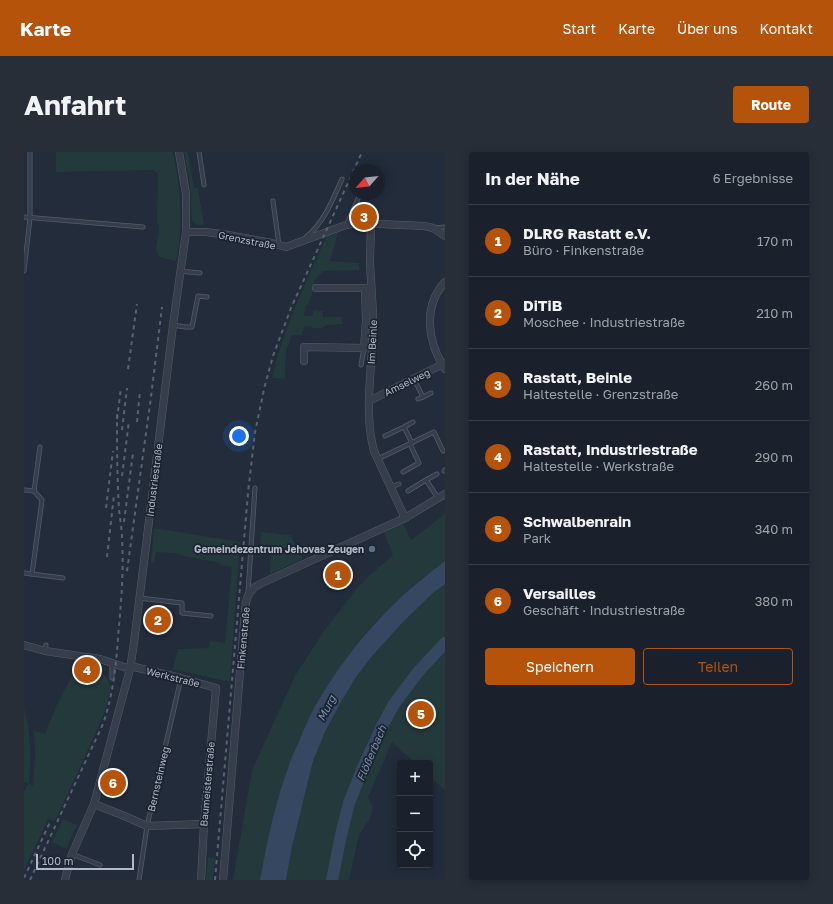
<!DOCTYPE html>
<html lang="de">
<head>
<meta charset="utf-8">
<style>
	body { margin:0; font-family:"Golos Text",sans-serif; background:#272e38; color:#f1f3f6 }
	.controls { position:absolute; right:12px; bottom:12px; display:grid; overflow:hidden; border-radius:4px; box-shadow:0 2px 10px #0003 }
	.controls button { width:36px; height:36px; display:grid; place-items:center; padding:0; border:0; border-bottom:1px solid #383e48; background:#1a212c; color:#f1f3f6; font:20px sans-serif }
	.compass { position:absolute; left:325px; top:12px; width:36px; height:36px; border-radius:50%; background:#1a212c; box-shadow:0 2px 10px #0003; rotate:243deg }
	.scale { position:absolute; left:12px; bottom:10px; width:98px; box-sizing:border-box; padding-left:4px; border:2px solid #b1b9c7; border-top:0; font-size:11px; line-height:14px; white-space:nowrap; color:#b1b9c7; -webkit-text-stroke:3px #1b2330; paint-order:stroke }
	.you { position:absolute; left:215px; top:284px; width:14px; height:14px; margin:-10px; border:3px solid #fff; border-radius:50%; background:#1a73e8; box-shadow:0 0 0 6px #1a73e833 }
	.badge { display:grid; place-items:center; width:26px; height:26px; border-radius:50%; background:#b45309; color:#fff; font-size:13px; font-weight:700 }
	.pin { position:absolute; translate:-50% -50%; border:2px solid #fff; box-shadow:0 1px 4px #0006 }
	.list { margin:0; padding:0; list-style:none }
	h2 { display:flex; justify-content:space-between; align-items:center; height:52px; margin:0; padding:0 16px; font-size:17px }
	h2 small { font-size:13px; font-weight:400; color:#9fa3a9 }
	.list li { display:grid; grid-template-columns:26px 1fr auto; gap:12px; align-items:center; box-sizing:border-box; height:72px; padding:0 16px; border-top:1px solid #383e48 }
	.list b { display:block; font-size:15px; white-space:nowrap }
	.list p { margin:0; font-size:13px; white-space:nowrap; color:#9fa3a9 }
	.list em { font-size:13px; font-style:normal; color:#9fa3a9 }
	.actions { display:flex; gap:8px; padding:12px 16px }
	.actions a { flex:1; padding:9px 0; border:1px solid #b45309; border-radius:4px; text-align:center; font-size:14px; color:#b45309 }
	.actions .main { background:#b45309; color:#fff }
	.icon { flex:none; width:22px; height:22px; fill:none; stroke:currentColor; stroke-width:2; stroke-linecap:round; stroke-linejoin:round }
	.map { position:relative; flex:none; width:421px; height:728px; overflow:hidden; border-radius:4px }
	header { display:flex; align-items:center; gap:24px; box-sizing:border-box; height:56px; padding:0 20px; background:#b45309; color:#fff }
	header strong { font-size:19px }
	nav { display:flex; gap:22px; margin-inline-start:auto; font-size:14px }
	.intro { display:flex; align-items:center; justify-content:space-between; box-sizing:border-box; height:96px; padding:0 24px }
	h1 { margin:0; font-size:28px }
	.button { padding:10px 18px; border-radius:4px; background:#b45309; color:#fff; font-size:14px; font-weight:700 }
	main { display:flex; gap:24px; padding:0 24px }
	aside { flex:1; background:#1a212c; border-radius:4px; box-shadow:0 2px 10px #0003 }
	.map>svg:first-child { display:block }
	.green { fill:#24393c }
	.water { fill:#364762 }
	.lines { fill:none; stroke-linecap:round; stroke-linejoin:round }
	.river { stroke:#364762; stroke-width:12 }
	.service-casing { stroke:#545c69; stroke-width:5 }
	.minor-casing { stroke:#545c69; stroke-width:8 }
	.service { stroke:#363e4b; stroke-width:3.5 }
	.minor { stroke:#363e4b; stroke-width:7 }
	.rail { stroke:#586272; stroke-width:2; stroke-dasharray:4 4; stroke-linecap:butt }
	.service-dot { fill:#5c6f8a; stroke:#1b2330; stroke-width:1.5 }
	.labels { text-anchor:middle; dominant-baseline:central; stroke-width:3.5; stroke-linejoin:round; paint-order:stroke }
	.street-label { font-size:10px; fill:#b1b9c7; stroke:#1b2330 }
	.poi-label { font-size:10px; font-weight:bold; fill:#b1b9c7; stroke:#1b2330; text-anchor:end }
	.water-label { font-size:11px; font-style:italic; fill:#798eaf; stroke:#1b2330 }
</style>
</head>
<body>
<header>
<strong>Karte</strong>
<nav><a>Start</a><a>Karte</a><a>Über uns</a><a>Kontakt</a></nav>
</header>
<div class="intro"><h1>Anfahrt</h1><a class="button">Route</a></div>
<main>
<div class="map">
<svg width="421" height="728" viewBox="0 0 421 728">
	<rect width="100%" height="100%" fill="#222c3b"/>
	<g class="green">
		<path d="M32,0H149C151,12 154,25 155,37C158,61 157,85 152,109L135,105L132,96L135,75L133,68L134,32V22L129,18L32,20Z"/>
		<path d="M160,0H164L170,36H174L180,73C175,74 170,73 168,67C166,60 168,51 167,44C166,29 163,15 160,0Z"/>
		<path d="M314,81L306,109L335,111V118L299,119L290,129L291,134L284,153H282L280,164H289V158L299,159V165H318V172L303,173L298,176H289L287,174H281L277,183H268L262,198L261,227L248,226C259,177 282,131 302,85Z"/>
		<polygon points="421,362 421,409 395,429 370,452 345,477 319,511 296,545 280,577 264,615 243,694 236,728 209,728 228,618 271,524 300,479 334,435 346,423 369,403 360,380 379,371 387,388"/>
		<polygon points="130,376 216,390 206,530 149,517 154,497 184,496 186,489 201,491 208,415 196,413 196,411 164,405 151,401 132,400 130,411 127,411"/>
		<polygon points="237,380 266,383 279,407 246,422 247,400 235,399"/>
		<polygon points="421,432 421,488 393,519 369,550 360,564 339,610 365,564 396,522 421,495 421,638 406,625 406,611 391,611 368,590 344,645 349,656 346,666 335,683 325,728 262,728 268,695 289,609 301,580 317,550 332,525 349,503 379,470 409,441"/>
		<path d="M52,515L66,520H76L82,524L85,531L88,535L80,561L74,576L31,669L24,667L0,718V639L5,631L0,630V556C7,580 7,606 5,631L9,634L11,602L10,579L21,582L33,553Z"/>
		<polygon points="39,667 53,673 42,697 28,690"/>
		<polygon points="184,705 191,706 189,728 182,728"/>
	</g>
	<path class="water" d="M421,409V432L409,441L379,470L349,503L332,525L317,550L301,580L289,609L268,695L262,728H236C243,690 251,652 264,616C266,608 270,601 273,594C280,577 287,560 297,544C317,511 342,479 370,452C386,436 404,422 421,409Z"/>
	<g class="lines">
		<polyline class="river" points="308,728 317,683 325,651 338,618 358,574 370,552 394,520 421,491"/>
		<defs>
			<g id="service">
				<polyline points="175,0 180,33"/>
				<polyline points="249,49 255,93"/>
				<polyline points="0,65 119,75"/>
				<polyline points="323,72 336,42"/>
				<polyline points="410,76 421,75"/>
				<path d="M282,85C300,71 309,47 318,27"/>
				<polyline points="0,119 6,66 6,0"/>
				<polyline points="156,119 176,121"/>
				<polyline points="149,173 161,175 168,175 174,144 183,145"/>
				<polyline points="337,213 340,196"/>
				<polyline points="390,227 399,245 394,247"/>
				<polyline points="399,245 407,241"/>
				<polyline points="361,284 380,275"/>
				<polyline points="388,291 380,275 389,270"/>
				<polyline points="354,307 410,280 419,299"/>
				<polyline points="420,319 421,318"/>
				<polyline points="379,320 395,311 386,292"/>
				<polyline points="402,328 413,322"/>
				<polyline points="367,335 375,332"/>
				<polyline points="0,338 10,339 16,295"/>
				<polyline points="10,339 18,348 8,422 39,426"/>
				<polyline points="384,339 402,328 414,346"/>
				<polyline points="0,421 8,422"/>
				<polyline points="224,440 231,336"/>
				<polyline points="115,446 158,451 158,461 187,464"/>
				<polyline points="21,499 22,493"/>
				<polyline points="88,526 88,512"/>
				<polyline points="48,702 76,713"/>
				<polyline points="115,728 123,674 157,526"/>
			</g>
			<g id="minor">
				<path d="M347,71C347,84 346,98 346,111C347,131 349,151 349,172C349,213 339,259 350,299L381,366"/>
				<polyline points="162,80 182,80 204,83 248,91 262,95 322,73 333,71 400,74 409,76 421,84"/>
				<path d="M421,130C398,155 404,191 421,217"/>
				<polyline points="292,136 344,136"/>
				<polyline points="280,209 280,195 340,196 342,169 341,136"/>
				<polyline points="345,249 421,211"/>
				<polyline points="0,493 21,499 76,507 106,517"/>
				<polyline points="106,514 157,526 192,536 180,672 177,728"/>
				<polyline points="70,652 98,663 123,674 180,672"/>
				<polyline points="41,728 45,712 48,702 70,652 106,517 110,491 149,173 162,80 162,42 155,0"/>
				<path d="M199,728L220,471C222,453 219,440 238,431L381,366L421,342"/>
			</g>
		</defs>
		<use href="#service" class="service-casing"/>
		<use href="#minor" class="minor-casing"/>
		<use href="#service" class="service"/>
		<use href="#minor" class="minor"/>
		<g class="rail">
			<polyline points="104,217 113,152"/>
			<polyline points="93,267 97,236"/>
			<polyline points="113,270 116,238"/>
			<polyline points="98,278 103,236"/>
			<polyline points="98,324 105,269"/>
			<polyline points="82,356 89,299"/>
			<polyline points="100,370 109,301"/>
			<polyline points="83,405 90,343"/>
			<polyline points="103,419 127,245 138,155"/>
			<polyline points="0,726 26,670"/>
			<path d="M6,728L79,572C89,543 92,515 94,485C97,452 100,420 98,387C98,377 96,367 95,357C93,325 93,294 93,262"/>
			<polyline points="191,728 224,341 231,280 241,233 249,204 267,156 338,0"/>
		</g>
	</g>
	<circle class="service-dot" cx="348" cy="397" r="4"/>
	<g class="labels">
		<g class="street-label">
			<text transform="translate(223 88) rotate(11)">Grenzstraße</text>
			<text transform="translate(348 190) rotate(-87)">Im Beinle</text>
			<text transform="translate(383 230) rotate(-26)">Amselweg</text>
			<text transform="translate(130 328) rotate(-83)">Industriestraße</text>
			<text transform="translate(219 486) rotate(-85)">Finkenstraße</text>
			<text transform="translate(149 525) rotate(14)">Werkstraße</text>
			<text transform="translate(134 627) rotate(-77)">Bernsteinweg</text>
			<text transform="translate(183 632) rotate(-85)">Baumeisterstraße</text>
		</g>
		<g class="poi-label">
			<text x="340" y="397">Gemeindezentrum Jehovas Zeugen</text>
		</g>
		<g class="water-label">
			<text transform="translate(302 556) rotate(-63)">Murg</text>
			<text transform="translate(347 601) rotate(-67)">Flößerbach</text>
		</g>
	</g>
</svg>
<div class="controls">
<button>+</button>
<button>−</button>
<button><svg class="icon" aria-label="locate" viewBox="0 0 24 24"><circle cx="12" cy="12" r="6"/><path d="M12 2v4M12 18v4M2 12h4M18 12h4"/></svg></button>
</div>
<svg class="compass" viewBox="-18 -18 36 36"><path d="M0-13l5 13h-10z" fill="#e53935"/><path d="M0 13l5-13h-10z" fill="#9fa3a9"/></svg>
<div class="scale">100 m</div>
<div class="you"></div>
<div class="pin badge" style="left:314px;top:423px">1</div>
<div class="pin badge" style="left:134px;top:468px">2</div>
<div class="pin badge" style="left:340px;top:65px">3</div>
<div class="pin badge" style="left:63px;top:518px">4</div>
<div class="pin badge" style="left:397px;top:562px">5</div>
<div class="pin badge" style="left:89px;top:631px">6</div>
</div>
<aside>
<h2>In der Nähe<small>6 Ergebnisse</small></h2>
<ul class="list">
<li><span class="badge">1</span><div><b>DLRG Rastatt e.V.</b><p>Büro · Finkenstraße</p></div><em>170 m</em></li>
<li><span class="badge">2</span><div><b>DiTiB</b><p>Moschee · Industriestraße</p></div><em>210 m</em></li>
<li><span class="badge">3</span><div><b>Rastatt, Beinle</b><p>Haltestelle · Grenzstraße</p></div><em>260 m</em></li>
<li><span class="badge">4</span><div><b>Rastatt, Industriestraße</b><p>Haltestelle · Werkstraße</p></div><em>290 m</em></li>
<li><span class="badge">5</span><div><b>Schwalbenrain</b><p>Park</p></div><em>340 m</em></li>
<li><span class="badge">6</span><div><b>Versailles</b><p>Geschäft · Industriestraße</p></div><em>380 m</em></li>
</ul>
<div class="actions"><a class="main">Speichern</a><a>Teilen</a></div>
</aside>
</main>
</body>
</html>
